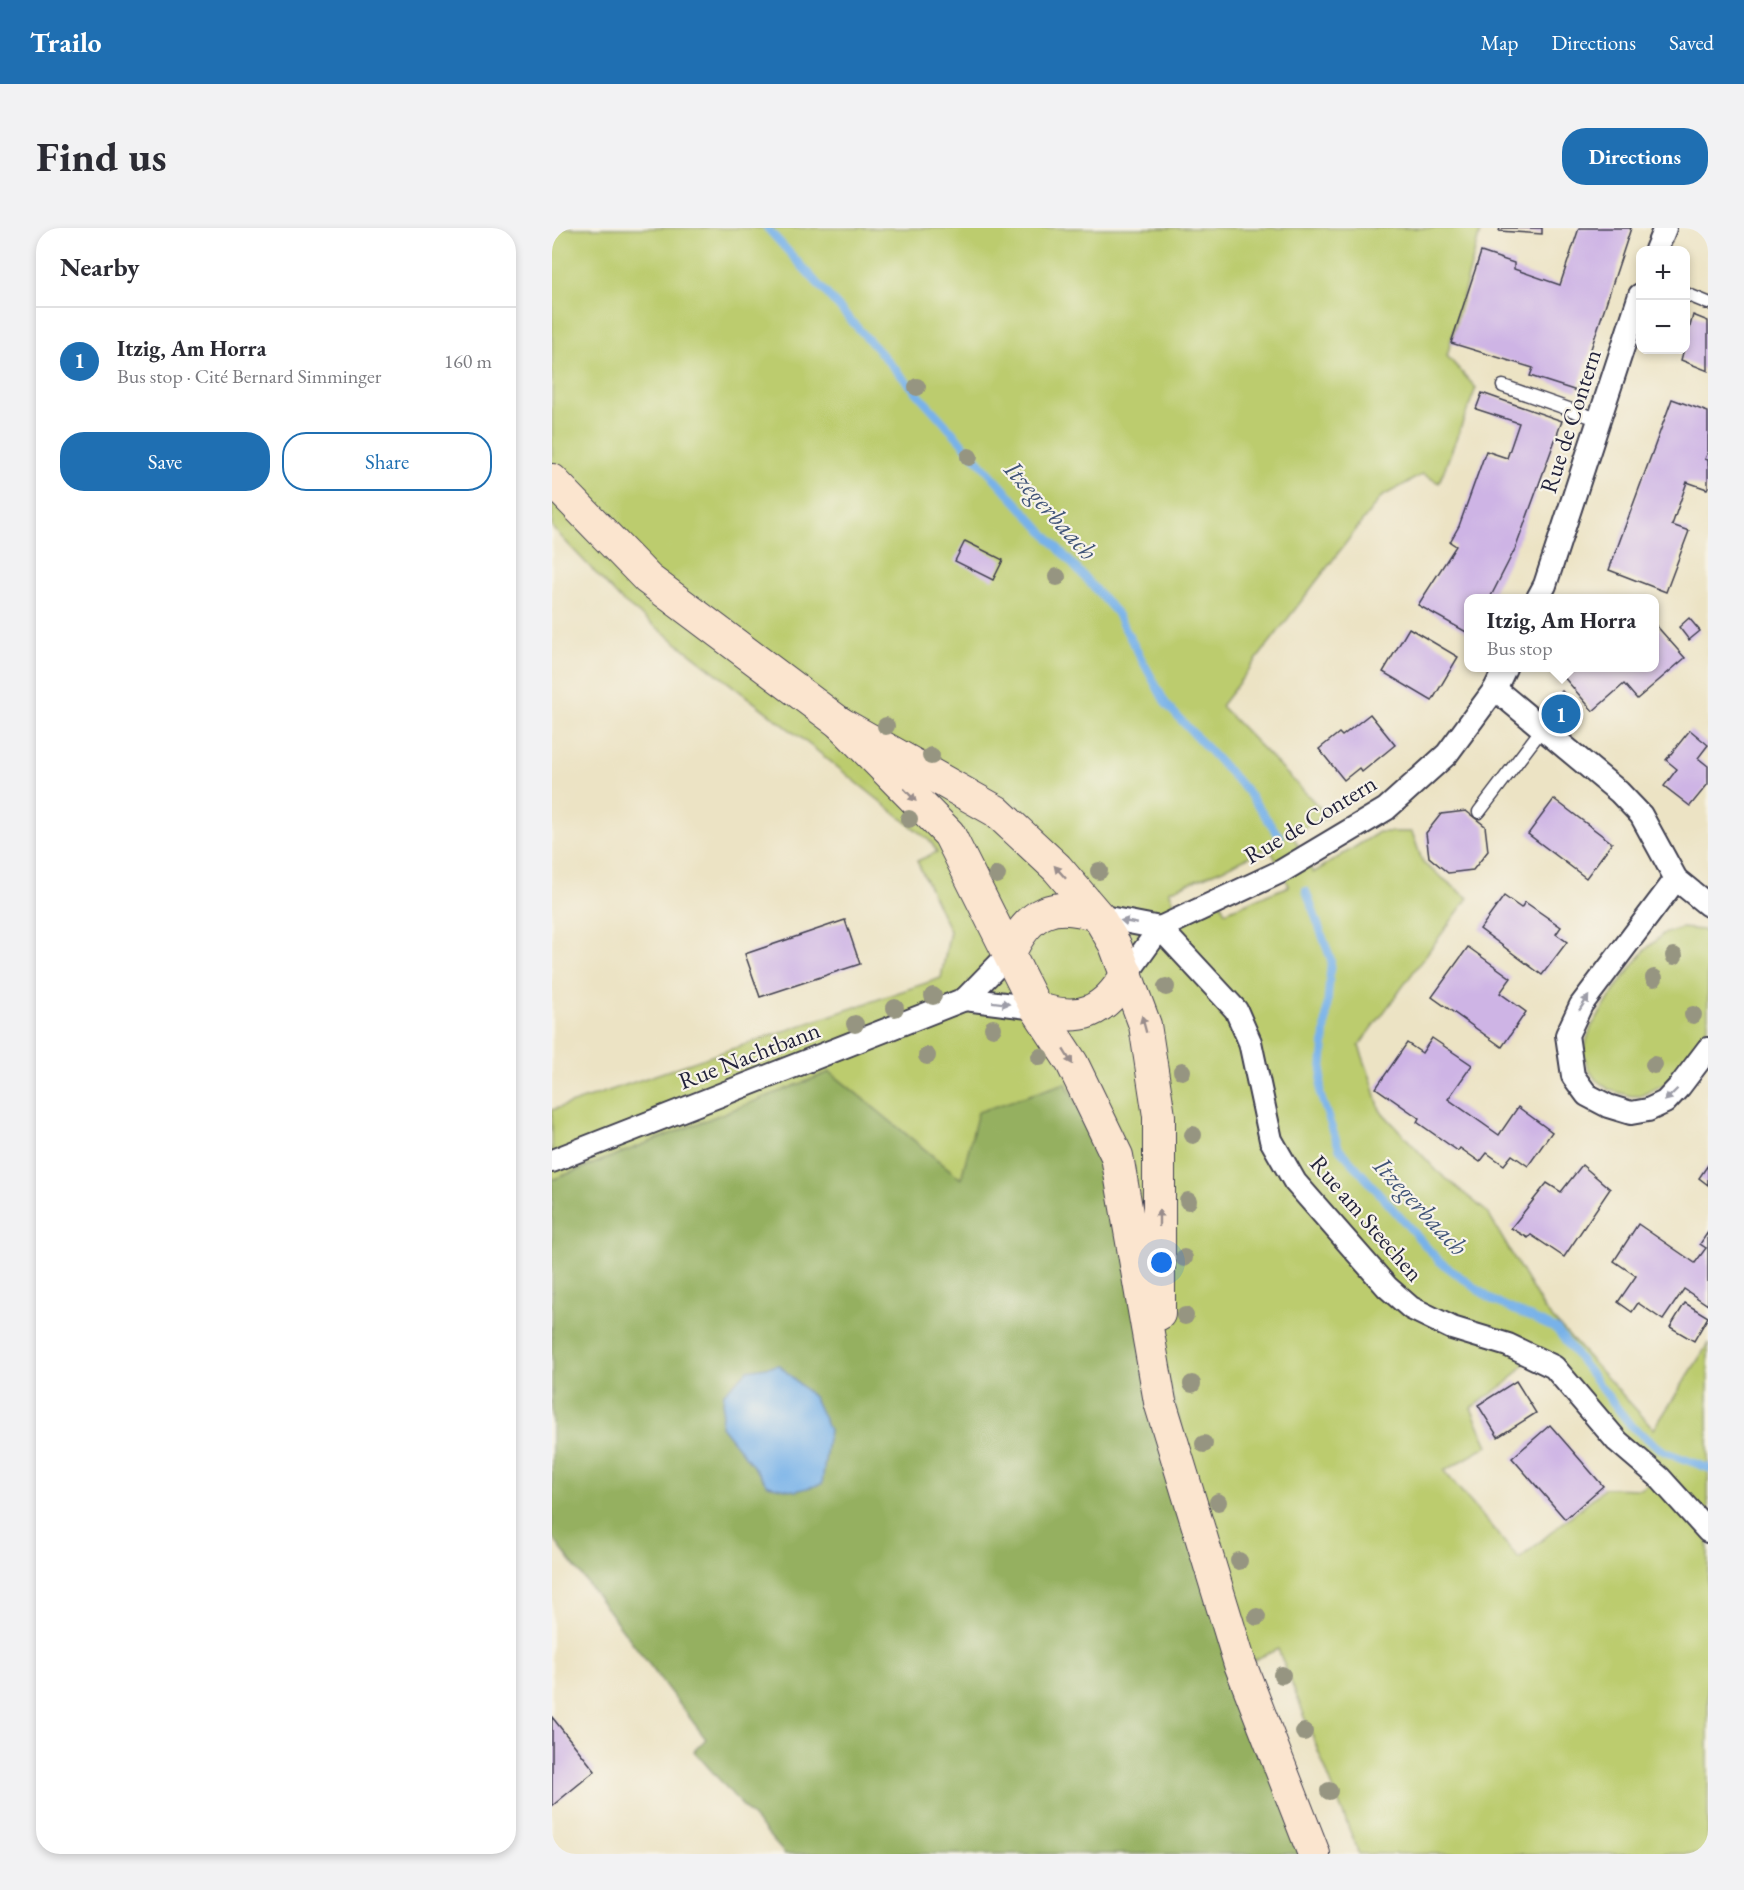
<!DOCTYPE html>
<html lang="en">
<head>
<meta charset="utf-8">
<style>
	body { margin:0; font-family:"EB Garamond",serif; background:#f2f2f3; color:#2b2b33 }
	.controls { position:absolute; right:18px; top:18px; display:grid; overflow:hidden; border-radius:12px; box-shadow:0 3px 9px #0003 }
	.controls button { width:54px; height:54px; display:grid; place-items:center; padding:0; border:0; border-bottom:2px solid #e1e1e2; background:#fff; color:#2b2b33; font:30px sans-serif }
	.you { position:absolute; left:610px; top:1035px; width:21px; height:21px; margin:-15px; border:4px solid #fff; border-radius:50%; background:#1a73e8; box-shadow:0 0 0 9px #1a73e833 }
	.badge { display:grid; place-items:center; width:39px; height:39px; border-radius:50%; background:#1f6fb2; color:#fff; font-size:20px; font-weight:700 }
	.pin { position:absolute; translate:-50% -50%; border:3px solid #fff; box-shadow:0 2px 6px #0006 }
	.popup { position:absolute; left:912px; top:366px; width:195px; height:78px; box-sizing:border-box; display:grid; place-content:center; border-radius:12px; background:#fff; filter:drop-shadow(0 2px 4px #0005); font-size:20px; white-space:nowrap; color:#7c7c81 }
	.popup b { font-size:22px; color:#2b2b33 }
	.popup::after { content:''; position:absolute; left:50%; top:100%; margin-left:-12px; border:12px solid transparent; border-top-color:#fff }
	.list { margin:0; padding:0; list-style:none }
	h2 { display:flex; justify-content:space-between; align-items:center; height:78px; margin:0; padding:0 24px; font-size:26px }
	h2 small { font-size:20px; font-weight:400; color:#7c7c81 }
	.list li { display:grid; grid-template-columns:39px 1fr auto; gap:18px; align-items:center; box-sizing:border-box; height:108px; padding:0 24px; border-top:2px solid #e1e1e2 }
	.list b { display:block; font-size:22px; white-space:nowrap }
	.list p { margin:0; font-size:20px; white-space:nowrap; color:#7c7c81 }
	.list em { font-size:20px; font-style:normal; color:#7c7c81 }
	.actions { display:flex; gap:12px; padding:18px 24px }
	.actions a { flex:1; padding:14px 0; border:2px solid #1f6fb2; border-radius:24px; text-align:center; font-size:21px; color:#1f6fb2 }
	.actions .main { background:#1f6fb2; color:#fff }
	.map { position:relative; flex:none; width:1156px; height:1626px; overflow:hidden; border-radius:24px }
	header { display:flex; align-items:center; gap:36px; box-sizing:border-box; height:84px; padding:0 30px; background:#1f6fb2; color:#fff }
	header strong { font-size:28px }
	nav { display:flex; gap:33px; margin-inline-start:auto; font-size:21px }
	.intro { display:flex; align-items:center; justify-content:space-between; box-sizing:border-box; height:144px; padding:0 36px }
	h1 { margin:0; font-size:42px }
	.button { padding:15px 27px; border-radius:24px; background:#1f6fb2; color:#fff; font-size:21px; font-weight:700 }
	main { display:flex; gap:36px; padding:0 36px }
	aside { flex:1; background:#fff; border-radius:24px; box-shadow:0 3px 9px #0003 }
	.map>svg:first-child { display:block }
	.green { fill:#bccc6e; stroke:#6f7754; stroke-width:1.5; fill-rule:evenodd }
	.forest { fill:#95b061; stroke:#5c694e; stroke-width:1.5 }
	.water { fill:#78b2e9; stroke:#4d6a92; stroke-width:1.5 }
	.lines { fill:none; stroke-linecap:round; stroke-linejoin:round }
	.stream { stroke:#78b2e9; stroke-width:8 }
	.building { fill:#ceb4e5 }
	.lane-casing { stroke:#403f50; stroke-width:15 }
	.street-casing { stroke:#403f50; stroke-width:26 }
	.secondary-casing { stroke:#403f50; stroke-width:34 }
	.lane { stroke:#fff; stroke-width:12 }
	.street { stroke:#fff; stroke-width:22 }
	.secondary { stroke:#fbe5cf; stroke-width:32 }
	.tree { fill:#969581 }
	.oneway { fill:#998d8c }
	.oneway2 { fill:#9c9ca7 }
	.labels { text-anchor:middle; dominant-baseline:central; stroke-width:4.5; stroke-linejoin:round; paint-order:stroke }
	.street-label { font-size:24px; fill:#22223b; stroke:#f7f3e8 }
	.water-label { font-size:26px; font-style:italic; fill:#405478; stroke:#f7f3e8 }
</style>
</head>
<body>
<header>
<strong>Trailo</strong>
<nav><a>Map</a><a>Directions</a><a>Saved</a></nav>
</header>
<div class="intro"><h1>Find us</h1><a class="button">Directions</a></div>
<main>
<aside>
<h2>Nearby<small></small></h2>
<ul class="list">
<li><span class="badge">1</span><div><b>Itzig, Am Horra</b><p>Bus stop · Cité Bernard Simminger</p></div><em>160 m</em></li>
</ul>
<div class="actions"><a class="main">Save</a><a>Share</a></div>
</aside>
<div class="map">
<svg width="1156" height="1626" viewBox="0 0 1156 1626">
	<rect width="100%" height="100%" fill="#f7f3e8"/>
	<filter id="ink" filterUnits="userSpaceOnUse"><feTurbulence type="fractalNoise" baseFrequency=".0167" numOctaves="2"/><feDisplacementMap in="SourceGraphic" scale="12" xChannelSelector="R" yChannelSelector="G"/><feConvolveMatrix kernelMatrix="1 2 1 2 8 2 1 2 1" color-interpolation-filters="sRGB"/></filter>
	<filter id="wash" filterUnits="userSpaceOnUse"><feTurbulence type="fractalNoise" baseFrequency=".008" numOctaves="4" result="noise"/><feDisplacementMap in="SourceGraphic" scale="24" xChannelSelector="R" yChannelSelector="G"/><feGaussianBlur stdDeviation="1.35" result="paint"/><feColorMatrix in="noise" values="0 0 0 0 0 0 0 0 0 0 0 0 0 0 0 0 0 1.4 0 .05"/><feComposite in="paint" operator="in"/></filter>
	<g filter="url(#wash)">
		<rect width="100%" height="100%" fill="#ece3c4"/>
		<g class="green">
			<path d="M0,0H929L895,128L924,160L887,255L871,246L829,269L669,478L776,588L740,606L761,645L827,604H860L871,635L916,670L807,818L820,854L828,882L885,943L935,984L992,1081L1102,1201L1156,1116V1626H807L726,1421L676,1444L409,951L278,844L0,952V882L389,750L398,703L365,633L385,624L379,614L259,518L69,372L0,299ZM717,619L737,658L673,684L667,672L629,690L617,663L673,640ZM980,1128L1107,1249L1089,1261L1053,1260L967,1331L892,1243L936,1218L919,1180L956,1154Z"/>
			<polygon points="1130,700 1150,702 1156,706 1156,799 1115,855 1088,868 1079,868 1058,862 1044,852 1037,842 1031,824 1039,799 1066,757 1093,722 1111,706"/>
		</g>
		<polygon class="forest" points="278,844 409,951 426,884 514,855 553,933 751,1626 233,1626 142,1523 154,1511 0,1309 0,952"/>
		<polygon class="water" points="227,1137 262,1170 277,1202 270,1256 244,1263 216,1257 169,1198 172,1165 196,1142"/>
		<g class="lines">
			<g class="stream">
				<polyline points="215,0 564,384 614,476 695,563 728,609"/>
				<polyline points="754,663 779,732 768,866 787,920 887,1033 940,1072 1004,1101 1080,1199 1113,1224 1156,1240"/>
			</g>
		</g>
		<g id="blocks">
			<g class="building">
				<polygon points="948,0 990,0 990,6 947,3"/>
				<polygon points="1027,0 1079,0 1025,163 978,148 981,140 899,115 929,24 962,35 962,41 1008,57"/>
				<polygon points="1141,87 1156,93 1156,143 1129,132"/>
				<polygon points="930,165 1010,193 964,319 938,370 916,370 916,405 866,377 904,318 898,314 907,298 934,223 955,230 967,195 924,181"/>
				<polygon points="1120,171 1156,184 1156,224 1153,231 1156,232 1156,259 1155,261 1135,254 1120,297 1137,303 1114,364 1057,342"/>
				<polygon points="413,313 451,332 441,352 403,333"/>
				<polygon points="1137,390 1148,403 1137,412 1127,399"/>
				<polygon points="1102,395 1133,430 1085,471 1072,456 1041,483 1004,440 1102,440"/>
				<polygon points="857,400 906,429 880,473 831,444"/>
				<polygon points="1010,463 1023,479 1015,487 1001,471"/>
				<polygon points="818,486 843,517 810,544 807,540 792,552 767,521 787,505 790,508"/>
				<polygon points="1138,502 1156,517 1146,530 1156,538 1156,556 1138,578 1112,558 1125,541 1114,532"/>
				<polygon points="1002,571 1060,615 1034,650 976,606"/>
				<polygon points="914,583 933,598 936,623 921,642 896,645 877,629 874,605 889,586"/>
				<polygon points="952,668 969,680 973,674 1009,699 1004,706 1015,714 990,747 928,701"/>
				<polygon points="293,692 308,736 208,769 193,726"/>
				<polygon points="916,719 959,750 948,765 974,784 950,819 880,769"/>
				<polygon points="880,810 920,837 896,871 947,907 966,879 1000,904 976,938 960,927 952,937 935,925 928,934 908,920 906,923 865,894 867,890 824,860 855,815 870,825"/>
				<polygon points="1030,937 1058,961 1012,1029 979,1007 976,1010 959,1000 995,955 1009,964"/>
				<polygon points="1156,937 1156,957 1147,950"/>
				<polygon points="1086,996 1143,1035 1154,1020 1148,1016 1156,1004 1156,1077 1132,1061 1111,1092 1086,1075 1080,1084 1066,1074 1084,1048 1062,1033"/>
				<polygon points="1133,1075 1156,1089 1142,1113 1118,1099"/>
				<polygon points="964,1153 984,1185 946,1209 926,1177"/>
				<polygon points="998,1197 1051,1258 1013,1291 960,1230"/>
				<polygon points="0,1489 43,1543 0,1578"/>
			</g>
		</g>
	</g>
	<g filter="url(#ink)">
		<use href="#blocks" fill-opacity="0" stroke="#403f50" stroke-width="1.5"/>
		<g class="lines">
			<defs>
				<g id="lane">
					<polyline points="1134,66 1156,75"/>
					<polyline points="951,158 1048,192"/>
					<polyline points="927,584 990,501"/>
				</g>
				<g id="street">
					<polyline points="1104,22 1113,0"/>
					<polyline points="986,370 993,357 1088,67"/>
					<polyline points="943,461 1067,564 1089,587 1124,651 1156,677"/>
					<polyline points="1124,651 1029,777 1015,807 1021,848 1035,867 1056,878 1079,885 1096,882 1113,874 1128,858 1156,821"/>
					<polyline points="546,688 608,700"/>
					<polyline points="608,700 684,782 698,814 719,912 743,954 835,1059 859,1080 900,1100 956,1117 1002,1139 1065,1213 1107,1249 1156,1303"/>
					<polyline points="575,746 608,700 730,643 834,581 895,526 943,461 953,440"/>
					<polyline points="413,771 484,780"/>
					<polyline points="0,933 413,771 458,725"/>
				</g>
				<g id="secondary">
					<polyline points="0,252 96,351 288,495 444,583 505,640 546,688 563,717 593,797 607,888 607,1086"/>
					<polyline points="288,495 397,606 484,780 520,835 565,928 608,1174 688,1436 762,1626"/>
					<path d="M458,725C477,682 503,672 546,688"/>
					<path d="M484,780C528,795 552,785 575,746"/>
				</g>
			</defs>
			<use href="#lane" class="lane-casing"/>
			<use href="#street" class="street-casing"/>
			<use href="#secondary" class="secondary-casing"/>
			<use href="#lane" class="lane"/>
			<use href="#street" class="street"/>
			<use href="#secondary" class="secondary"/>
		</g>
		<g class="tree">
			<circle cx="365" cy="159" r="9"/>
			<circle cx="417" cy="229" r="9"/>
			<circle cx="505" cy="349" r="9"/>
			<circle cx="334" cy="498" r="9"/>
			<circle cx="379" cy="528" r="9"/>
			<circle cx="357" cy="591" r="9"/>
			<circle cx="547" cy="643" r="9"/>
			<circle cx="445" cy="647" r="9"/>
			<circle cx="1122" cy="728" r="9"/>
			<circle cx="1102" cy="750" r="9"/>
			<circle cx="614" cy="759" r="9"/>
			<circle cx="381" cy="768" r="9"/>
			<circle cx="343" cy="780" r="9"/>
			<circle cx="1141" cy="787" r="9"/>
			<circle cx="303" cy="796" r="9"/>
			<circle cx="441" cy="800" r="9"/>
			<circle cx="375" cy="828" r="9"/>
			<circle cx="488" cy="829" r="9"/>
			<circle cx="1102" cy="837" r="9"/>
			<circle cx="630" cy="843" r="9"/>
			<circle cx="641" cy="907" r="9"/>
			<circle cx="636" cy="973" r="9"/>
			<circle cx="632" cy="1030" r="9"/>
			<circle cx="633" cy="1088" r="9"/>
			<circle cx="640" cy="1156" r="9"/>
			<circle cx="652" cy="1216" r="9"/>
			<circle cx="666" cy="1274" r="9"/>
			<circle cx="687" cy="1333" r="9"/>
			<circle cx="705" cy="1389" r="9"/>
			<circle cx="730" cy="1447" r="9"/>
			<circle cx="752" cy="1504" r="9"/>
			<circle cx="777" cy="1563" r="9"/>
		</g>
		<defs><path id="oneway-solid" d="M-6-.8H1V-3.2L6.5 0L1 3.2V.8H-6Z" transform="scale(1.5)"/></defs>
		<g class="oneway">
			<use href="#oneway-solid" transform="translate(358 567) rotate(46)"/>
			<use href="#oneway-solid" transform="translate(508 644) rotate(-132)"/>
			<use href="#oneway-solid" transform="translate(592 796) rotate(-105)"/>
			<use href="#oneway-solid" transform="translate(516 829) rotate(58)"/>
			<use href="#oneway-solid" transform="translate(607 990) rotate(-90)"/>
		</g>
		<g class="oneway2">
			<use href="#oneway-solid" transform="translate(577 694) rotate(-169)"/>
			<use href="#oneway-solid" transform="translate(449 775) rotate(7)"/>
			<use href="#oneway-solid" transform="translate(1032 775) rotate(-57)"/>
			<use href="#oneway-solid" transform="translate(1119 867) rotate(136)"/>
		</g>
	</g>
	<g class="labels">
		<g class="street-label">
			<text transform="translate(1018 193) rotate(-72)">Rue de Contern</text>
			<text transform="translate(758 591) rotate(-31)">Rue de Contern</text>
			<text transform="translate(197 827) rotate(-21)">Rue Nachtbann</text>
			<text transform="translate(815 990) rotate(49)">Rue am Steechen</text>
		</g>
		<g class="water-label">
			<text transform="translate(499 282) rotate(48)">Itzegerbaach</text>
			<text transform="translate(869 978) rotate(47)">Itzegerbaach</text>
		</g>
	</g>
</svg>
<div class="controls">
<button>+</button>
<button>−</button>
</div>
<div class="you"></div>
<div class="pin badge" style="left:1009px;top:486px">1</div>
<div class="popup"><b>Itzig, Am Horra</b>Bus stop</div>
</div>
</main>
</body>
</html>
